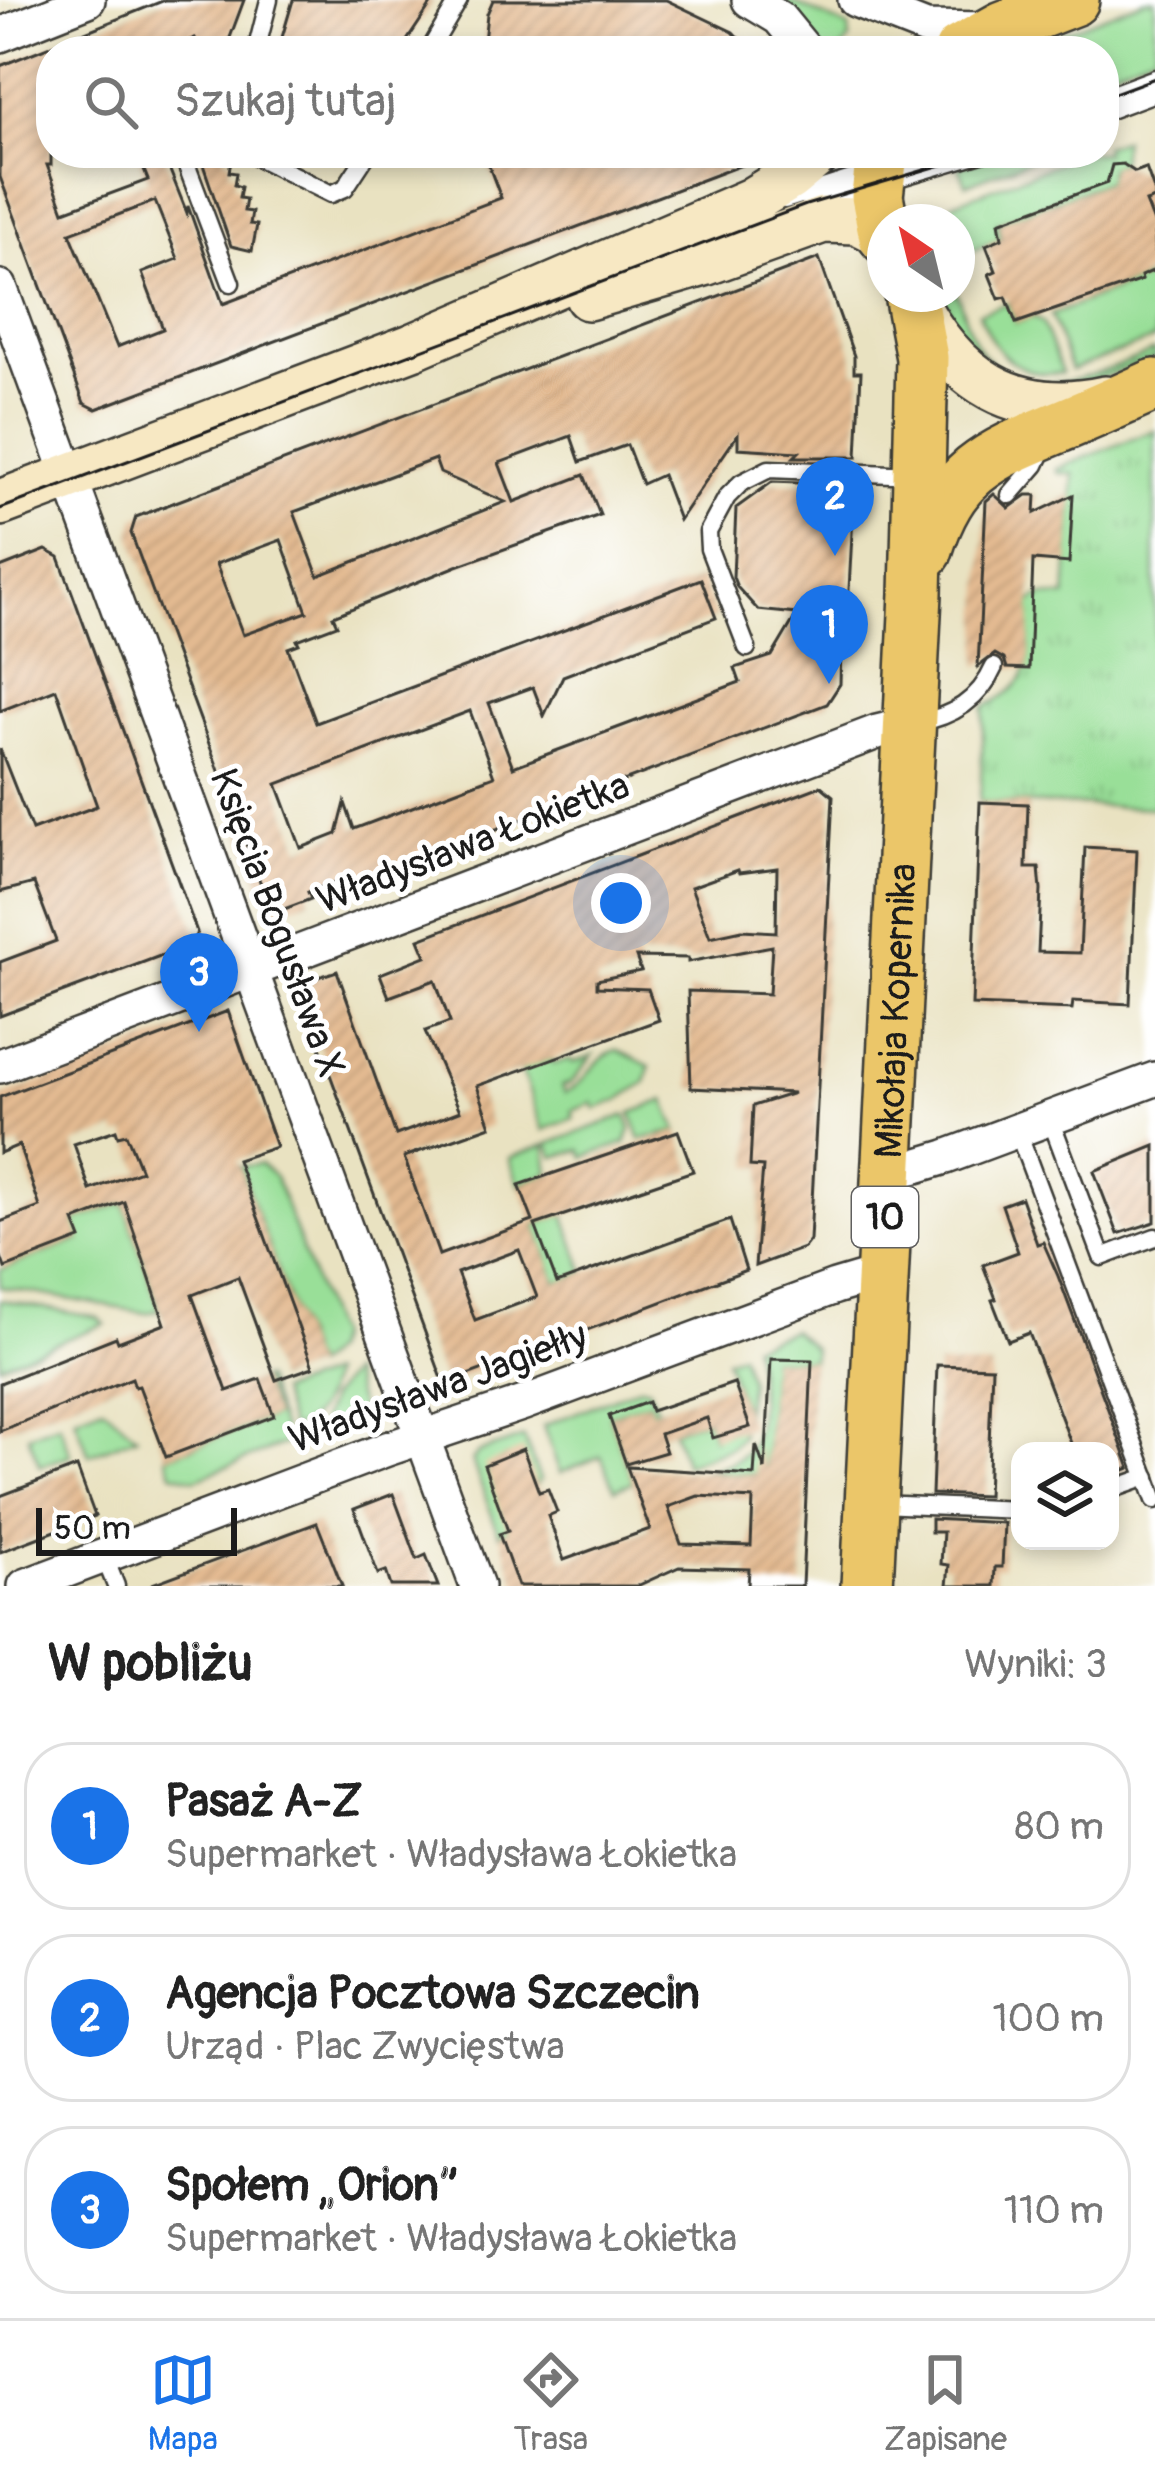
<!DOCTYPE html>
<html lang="pl">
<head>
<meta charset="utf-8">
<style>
	body { margin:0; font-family:Pangolin,sans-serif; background:#f2f2f2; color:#222 }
	.controls { position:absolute; right:36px; bottom:36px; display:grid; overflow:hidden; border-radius:24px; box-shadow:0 6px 18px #0003 }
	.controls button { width:108px; height:108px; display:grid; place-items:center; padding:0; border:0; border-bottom:3px solid #e0e0e0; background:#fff; color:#222; font:60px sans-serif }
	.compass { position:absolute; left:867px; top:204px; width:108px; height:108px; border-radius:50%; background:#fff; box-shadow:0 6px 18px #0003; rotate:325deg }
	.scale { position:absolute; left:36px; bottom:30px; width:201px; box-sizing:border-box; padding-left:12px; border:6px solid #1c1c1c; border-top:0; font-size:33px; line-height:42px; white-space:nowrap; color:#1c1c1c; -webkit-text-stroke:9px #fff; paint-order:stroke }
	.you { position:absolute; left:621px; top:903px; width:42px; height:42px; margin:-30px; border:9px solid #fff; border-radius:50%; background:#1a73e8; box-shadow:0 0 0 18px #1a73e833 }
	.badge { display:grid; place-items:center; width:78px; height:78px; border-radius:50%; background:#1a73e8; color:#fff; font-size:39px; font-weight:700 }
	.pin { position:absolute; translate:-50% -99px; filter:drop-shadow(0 3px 6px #0008) }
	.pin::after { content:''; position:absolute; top:63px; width:42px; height:36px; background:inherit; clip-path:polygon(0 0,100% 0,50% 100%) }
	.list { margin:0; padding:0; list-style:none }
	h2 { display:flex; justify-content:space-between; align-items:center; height:156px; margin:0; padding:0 48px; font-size:51px }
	h2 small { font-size:39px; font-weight:400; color:#767676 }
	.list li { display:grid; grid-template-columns:78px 1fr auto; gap:36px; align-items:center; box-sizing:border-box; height:168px; margin:0 24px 24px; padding:0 24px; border:3px solid #e0e0e0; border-radius:48px }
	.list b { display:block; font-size:45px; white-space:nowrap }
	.list p { margin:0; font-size:39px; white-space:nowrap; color:#767676 }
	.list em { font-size:39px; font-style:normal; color:#767676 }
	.icon { flex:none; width:66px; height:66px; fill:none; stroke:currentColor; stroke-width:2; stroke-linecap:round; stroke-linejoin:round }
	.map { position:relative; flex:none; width:1155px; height:1586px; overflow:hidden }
	.search { position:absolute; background:#fff; box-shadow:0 6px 18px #0003; left:36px; right:36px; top:36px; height:132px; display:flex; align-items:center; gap:30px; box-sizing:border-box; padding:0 42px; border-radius:48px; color:#767676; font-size:45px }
	.sheet { height:732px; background:#fff }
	nav { display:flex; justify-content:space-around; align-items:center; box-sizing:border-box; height:168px; border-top:3px solid #e0e0e0; background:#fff; font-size:33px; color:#767676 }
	nav a { display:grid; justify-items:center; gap:6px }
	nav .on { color:#1a73e8 }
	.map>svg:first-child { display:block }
	.grass { fill:#99df98; stroke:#5a7e5a; stroke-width:3 }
	.park { fill:url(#park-tufts); stroke:#5a7e5a; stroke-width:3 }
	.building { fill:url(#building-hatch); fill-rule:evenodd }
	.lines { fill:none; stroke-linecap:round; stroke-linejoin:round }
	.lane-casing { stroke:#3b3a35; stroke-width:21 }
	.street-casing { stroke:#3b3a35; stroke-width:38 }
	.secondary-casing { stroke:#3b3a35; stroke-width:50 }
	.primary-casing { stroke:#3b3a35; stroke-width:56 }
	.lane { stroke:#fff; stroke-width:16 }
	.street { stroke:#fff; stroke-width:33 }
	.secondary { stroke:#f7e8c3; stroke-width:45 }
	.primary { stroke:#ebc669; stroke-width:51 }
	.tram { stroke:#1c1c1c; stroke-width:3 }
	.labels { text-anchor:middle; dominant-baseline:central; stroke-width:10; stroke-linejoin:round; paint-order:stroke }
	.shield { fill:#fff; stroke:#606060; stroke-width:3 }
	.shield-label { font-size:36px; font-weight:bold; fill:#1c1c1c }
	.street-label { font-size:39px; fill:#1c1c1c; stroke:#fff }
</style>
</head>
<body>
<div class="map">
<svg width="1155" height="1586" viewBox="0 0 1155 1586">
	<defs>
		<pattern id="park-tufts" width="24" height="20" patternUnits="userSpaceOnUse" patternTransform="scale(3)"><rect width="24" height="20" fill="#99df98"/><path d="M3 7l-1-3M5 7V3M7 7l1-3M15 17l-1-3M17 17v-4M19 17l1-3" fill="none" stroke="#83bf82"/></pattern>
		<pattern id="building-hatch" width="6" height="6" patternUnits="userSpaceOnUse" patternTransform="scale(3)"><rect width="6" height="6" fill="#e3ba91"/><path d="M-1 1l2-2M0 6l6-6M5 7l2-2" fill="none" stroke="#c29f7c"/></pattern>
	</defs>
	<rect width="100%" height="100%" fill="#fff"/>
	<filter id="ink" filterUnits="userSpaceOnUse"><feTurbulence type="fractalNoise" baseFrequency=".00833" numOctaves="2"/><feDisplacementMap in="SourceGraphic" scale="24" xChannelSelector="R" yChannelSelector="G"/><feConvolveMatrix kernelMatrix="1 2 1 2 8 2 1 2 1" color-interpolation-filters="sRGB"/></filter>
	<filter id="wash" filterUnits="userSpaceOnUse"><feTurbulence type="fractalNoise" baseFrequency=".004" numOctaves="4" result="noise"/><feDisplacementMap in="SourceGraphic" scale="48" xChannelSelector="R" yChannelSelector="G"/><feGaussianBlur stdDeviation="2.7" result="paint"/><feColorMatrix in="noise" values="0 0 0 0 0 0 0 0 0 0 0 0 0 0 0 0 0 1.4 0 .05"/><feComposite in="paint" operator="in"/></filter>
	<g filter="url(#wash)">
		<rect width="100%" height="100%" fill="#e9e2c1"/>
		<g class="grass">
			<polygon points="769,0 788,0 849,28 850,40 840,51 815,51"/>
			<polygon points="1145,0 1155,0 1155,52 1104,72 1104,51 1014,51"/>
			<polygon points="1123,139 1120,163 1109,168 1108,181 997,223 1001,238 957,258 957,222 944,222 947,208 953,203 1085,153 1104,153 1104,146"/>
			<polygon points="1001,153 1047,153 966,184 959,166"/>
			<polygon points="1155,275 1155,339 1071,370 1051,315"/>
			<path d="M940,294H957C965,313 970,340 985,356C1033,408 1100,372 1155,351V358L1068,390L1000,375L962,335Z"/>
			<path d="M1008,303L1016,323L1034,317L1043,324L1062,373C1018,379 993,351 979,313Z"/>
			<path d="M617,1050L650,1066L646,1082L619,1100L595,1109L593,1103L572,1111L574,1118L543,1130L521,1069L551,1058L554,1064L570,1059L573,1063L593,1055L571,1083L562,1086L565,1093C587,1083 591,1060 617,1050Z"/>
			<polygon points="665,1100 678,1131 641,1139 631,1113"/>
			<polygon points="626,1115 631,1129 626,1143 584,1157 581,1150 554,1157 548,1144"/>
			<polygon points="545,1145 549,1173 519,1185 509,1158"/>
			<polygon points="260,1164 275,1177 335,1337 330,1352 313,1367 240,1167"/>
			<polygon points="124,1203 160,1310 146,1313 0,1287 0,1270 80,1240 74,1221"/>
			<polygon points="564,1214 585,1273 557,1283 535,1225"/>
			<polygon points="0,1300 98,1318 105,1324 0,1365"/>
			<path d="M792,1330L814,1349L812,1360L771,1359L765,1475L705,1472C720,1467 737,1463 747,1450C764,1428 759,1370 752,1345Z"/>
			<polygon points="740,1353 749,1381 740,1437 731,1447 685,1464 673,1430 707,1418 713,1438 742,1406 726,1359"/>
			<polygon points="350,1373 360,1411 317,1431 330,1397"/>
			<path d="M330,1374C327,1396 314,1426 290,1428L279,1392Z"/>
			<polygon points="260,1379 264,1379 287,1443 196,1479 172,1473 166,1457 274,1416"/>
			<polygon points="641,1386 649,1388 665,1432 660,1433 648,1402 609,1416 633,1482 615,1489 601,1456 560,1473 543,1426"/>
			<polygon points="103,1406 137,1436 89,1455 75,1417"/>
			<polygon points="59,1423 71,1455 40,1466 28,1435"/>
			<polygon points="524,1437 540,1480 508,1531 499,1534 472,1461 478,1453"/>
		</g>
		<path class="park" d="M1155,430V808L980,802L984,707C1040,681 1027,659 1030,603L1041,596L1066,597L1074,474L1058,473L1056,469Z"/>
		<g id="blocks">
			<g class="building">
				<path d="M165,0H244L225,51H201L195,38L164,51H51V165H47L64,211L148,180L137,153H163L187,213L188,206L223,304L501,198L484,153L768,155L96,409L84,403L0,177V66ZM155,201L178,259L142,273L163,329L117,347L70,233Z"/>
				<polygon points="293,0 434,0 400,51 278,51"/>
				<polygon points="493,0 666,0 733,32 751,51 483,51 487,14"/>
				<polygon points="199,153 225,153 224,159 231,160 229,172 236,173 234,185 241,187 239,198 246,199 244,211 252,212 250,224 257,225 252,251 231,246"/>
				<polygon points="1123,164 1135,172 1146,168 1155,193 1155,199 1146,202 1155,225 1155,270 1141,276 1142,280 1016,323 1006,297 999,299 989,274 996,271 986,245 1002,238 999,222 1107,183 1112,165"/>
				<path d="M819,258L854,356V372H861L857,457H794L799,452L738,448V434L679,520L662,475L642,484L627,445L580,462L571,436L499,463L514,502L584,475L600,515L457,566L333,616L337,625L297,640L299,644L288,648L316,723L701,579L716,618L563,676L544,716L533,687L489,703L513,767L740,682L735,668L772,656L797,614L758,610L737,587L733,577L736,508L772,482L849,485L848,496H854L848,608L842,607L840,684L827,704L346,886L343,879L308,892L311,899L279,911L269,906L131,533L136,517ZM435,459L440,473L505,502L318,576L294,512ZM281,540L307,612L243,635L216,564ZM470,711L494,776L354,829L345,803L337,834L301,848L277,784Z"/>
				<polygon points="994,494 1009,508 1027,495 1036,495 1035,513 1073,495 1069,563 1033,560 1029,669 1007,668 1004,659 995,654 978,667 986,501"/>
				<polygon points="46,550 59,557 197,932 192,944 0,1016 0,962 56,941 34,883 0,892 0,749 32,830 97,806 56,689 0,711 0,568"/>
				<path d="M821,786L833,796L810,1240L804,1248L755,1266L763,1167L750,1166L753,1106L794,1093L691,1088L688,991L769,994L772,946L688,962V958L636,957L641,971L597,980V987L648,989L659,1020L477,1086L491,1126L404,1157L439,1255L533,1221L519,1185L678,1131L693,1171L535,1225L557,1283L730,1220L746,1270L452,1381L441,1376L303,1001L315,997L309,980L337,971L396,1135L434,1121L460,1111L425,1031L450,1022L435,980L389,997L380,974L426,956L419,939ZM777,868L776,932L742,930L710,937L691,887L738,870L739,873ZM519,1250L537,1297L475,1320L457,1273Z"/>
				<polygon points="980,802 1028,804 1026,868 1039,868 1041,890 1038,952 1080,953 1085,847 1137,850 1130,1004 1073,1001 1072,1009 972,1005"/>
				<path d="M228,1011L276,1147L237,1160L313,1367L276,1380L238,1277L192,1295L227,1391L260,1379L274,1416L166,1457L139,1386L135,1387L132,1378L0,1431V1383L116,1337L118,1342L165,1324L124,1202L74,1221L81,1239L5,1268L0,1254V1222L40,1207L19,1145L0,1153V1097ZM116,1130L118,1136L126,1134L141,1171L90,1190L74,1144Z"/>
				<polygon points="1155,1146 1155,1222 1118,1234 1094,1171"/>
				<polygon points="1021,1198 1037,1244 1043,1242 1058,1276 1130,1468 1110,1476 1110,1451 1074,1451 1029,1333 1008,1341 992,1300 996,1299 983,1265 1018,1252 1002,1205"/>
				<path d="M771,1359L812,1360L802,1586H748L749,1569L679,1567L637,1586H518L499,1534L508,1531L484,1465L523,1449L539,1492L548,1489L557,1512L548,1516L564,1560L650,1529L627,1467L754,1475L756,1445L765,1470ZM698,1496L753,1499L751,1546L681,1544L668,1507Z"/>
				<polygon points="937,1365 992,1367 987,1496 932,1494"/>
				<polygon points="734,1383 750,1427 713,1438 707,1418 660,1434 666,1452 626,1464 609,1416 648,1402 651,1411"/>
				<polygon points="77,1467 95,1516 0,1552 0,1496"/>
				<polygon points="393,1494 417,1559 426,1555 438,1586 391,1586 386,1571 378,1574 354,1509"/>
				<polygon points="931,1519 1004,1523 1002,1567 995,1567 994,1586 947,1586 949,1565 941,1564 943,1532 931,1532"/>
				<polygon points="317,1523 342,1586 152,1586 152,1584"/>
			</g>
		</g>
	</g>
	<g filter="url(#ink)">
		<use href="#blocks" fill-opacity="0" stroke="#3b3a35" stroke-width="3"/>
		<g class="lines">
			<defs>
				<g id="lane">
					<polyline points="256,51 269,0"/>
					<polyline points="429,51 459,0"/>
					<polyline points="1104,97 1155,78"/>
					<polyline points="1104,112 1155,93"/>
					<polyline points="182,153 231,283"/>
					<polyline points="249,153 331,194 345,188 368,153"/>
					<polyline points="785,200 933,153"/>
					<polyline points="810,204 982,153"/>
					<polyline points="1010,495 1036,465 1044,448"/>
					<polyline points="747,648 709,549 708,532 727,497 741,483 769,469 916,475"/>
					<path d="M916,723C952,717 979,701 994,667"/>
					<polyline points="1050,1118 1102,1257 1155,1237"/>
					<polyline points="1017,1130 1155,1500"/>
					<polyline points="1110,1490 1147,1477"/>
					<polyline points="878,1504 1020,1510"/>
					<polyline points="104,1556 116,1586"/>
				</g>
				<g id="street">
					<polyline points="749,0 779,18 806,51"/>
					<polyline points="855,0 926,28 989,29"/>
					<polyline points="0,35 88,0"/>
					<polyline points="0,287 477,1586"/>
					<polyline points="0,1066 877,732 910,724"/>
					<polyline points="888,1169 906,1169 946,1157 1155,1079"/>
					<polyline points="25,1586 387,1449 524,1403 835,1287 862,1279 881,1279"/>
				</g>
				<g id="secondary">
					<polyline points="588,297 704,263 823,220 857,221 875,230 885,242"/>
					<path d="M912,297C953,378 1013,419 1105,399"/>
					<polyline points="0,503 412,347 751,201 790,177 819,153"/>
				</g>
				<g id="primary">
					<polyline points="960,51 1003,27 1073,0"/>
					<polyline points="882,153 877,196 885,237"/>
					<path d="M926,552C951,471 986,457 1061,426C1093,413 1124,399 1155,385"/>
					<path id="s1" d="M867,1586L916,594L922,358L910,294"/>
				</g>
			</defs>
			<use href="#lane" class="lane-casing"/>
			<use href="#street" class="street-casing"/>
			<use href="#secondary" class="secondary-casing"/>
			<use href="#primary" class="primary-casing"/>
			<use href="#lane" class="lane"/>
			<use href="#street" class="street"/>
			<use href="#secondary" class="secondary"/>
			<use href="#primary" class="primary"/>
			<g class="tram">
				<polyline points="1104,97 1155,78"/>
				<polyline points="0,509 806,205 982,153"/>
			</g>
		</g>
	</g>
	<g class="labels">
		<rect class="shield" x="852" y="1187" width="66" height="60" rx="9"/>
		<g class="shield-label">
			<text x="885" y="1217">10</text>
		</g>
		<g class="street-label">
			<text transform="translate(473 843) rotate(-21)">Władysława Łokietka</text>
			<text transform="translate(277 923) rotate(70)">Księcia Bogusława X</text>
			<text stroke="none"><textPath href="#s1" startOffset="576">Mikołaja Kopernika</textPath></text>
			<text transform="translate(438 1388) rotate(-20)">Władysława Jagiełły</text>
		</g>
	</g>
</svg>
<div class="controls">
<button><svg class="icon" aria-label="layers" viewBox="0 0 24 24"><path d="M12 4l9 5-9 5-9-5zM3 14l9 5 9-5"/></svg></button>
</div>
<svg class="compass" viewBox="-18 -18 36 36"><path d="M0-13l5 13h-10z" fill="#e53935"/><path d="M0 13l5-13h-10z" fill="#767676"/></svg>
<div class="scale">50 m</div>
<div class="you"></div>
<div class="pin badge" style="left:829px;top:684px">1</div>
<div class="pin badge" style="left:835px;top:556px">2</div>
<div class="pin badge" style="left:199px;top:1032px">3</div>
<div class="search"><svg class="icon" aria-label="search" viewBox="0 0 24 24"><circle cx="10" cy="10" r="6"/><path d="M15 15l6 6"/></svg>Szukaj tutaj</div>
</div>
<section class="sheet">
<h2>W pobliżu<small>Wyniki: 3</small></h2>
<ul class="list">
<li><span class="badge">1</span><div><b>Pasaż A-Z</b><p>Supermarket · Władysława Łokietka</p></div><em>80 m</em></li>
<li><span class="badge">2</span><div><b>Agencja Pocztowa Szczecin</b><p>Urząd · Plac Zwycięstwa</p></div><em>100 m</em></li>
<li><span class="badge">3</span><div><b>Społem „Orion”</b><p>Supermarket · Władysława Łokietka</p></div><em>110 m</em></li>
</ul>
</section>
<nav>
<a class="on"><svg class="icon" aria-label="map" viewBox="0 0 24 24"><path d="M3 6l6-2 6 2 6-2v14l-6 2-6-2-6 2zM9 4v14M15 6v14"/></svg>Mapa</a>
<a><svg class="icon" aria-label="directions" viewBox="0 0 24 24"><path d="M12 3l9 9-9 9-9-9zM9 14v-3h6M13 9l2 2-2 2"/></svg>Trasa</a>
<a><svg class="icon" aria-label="saved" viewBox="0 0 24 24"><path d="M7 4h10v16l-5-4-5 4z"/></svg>Zapisane</a>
</nav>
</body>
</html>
